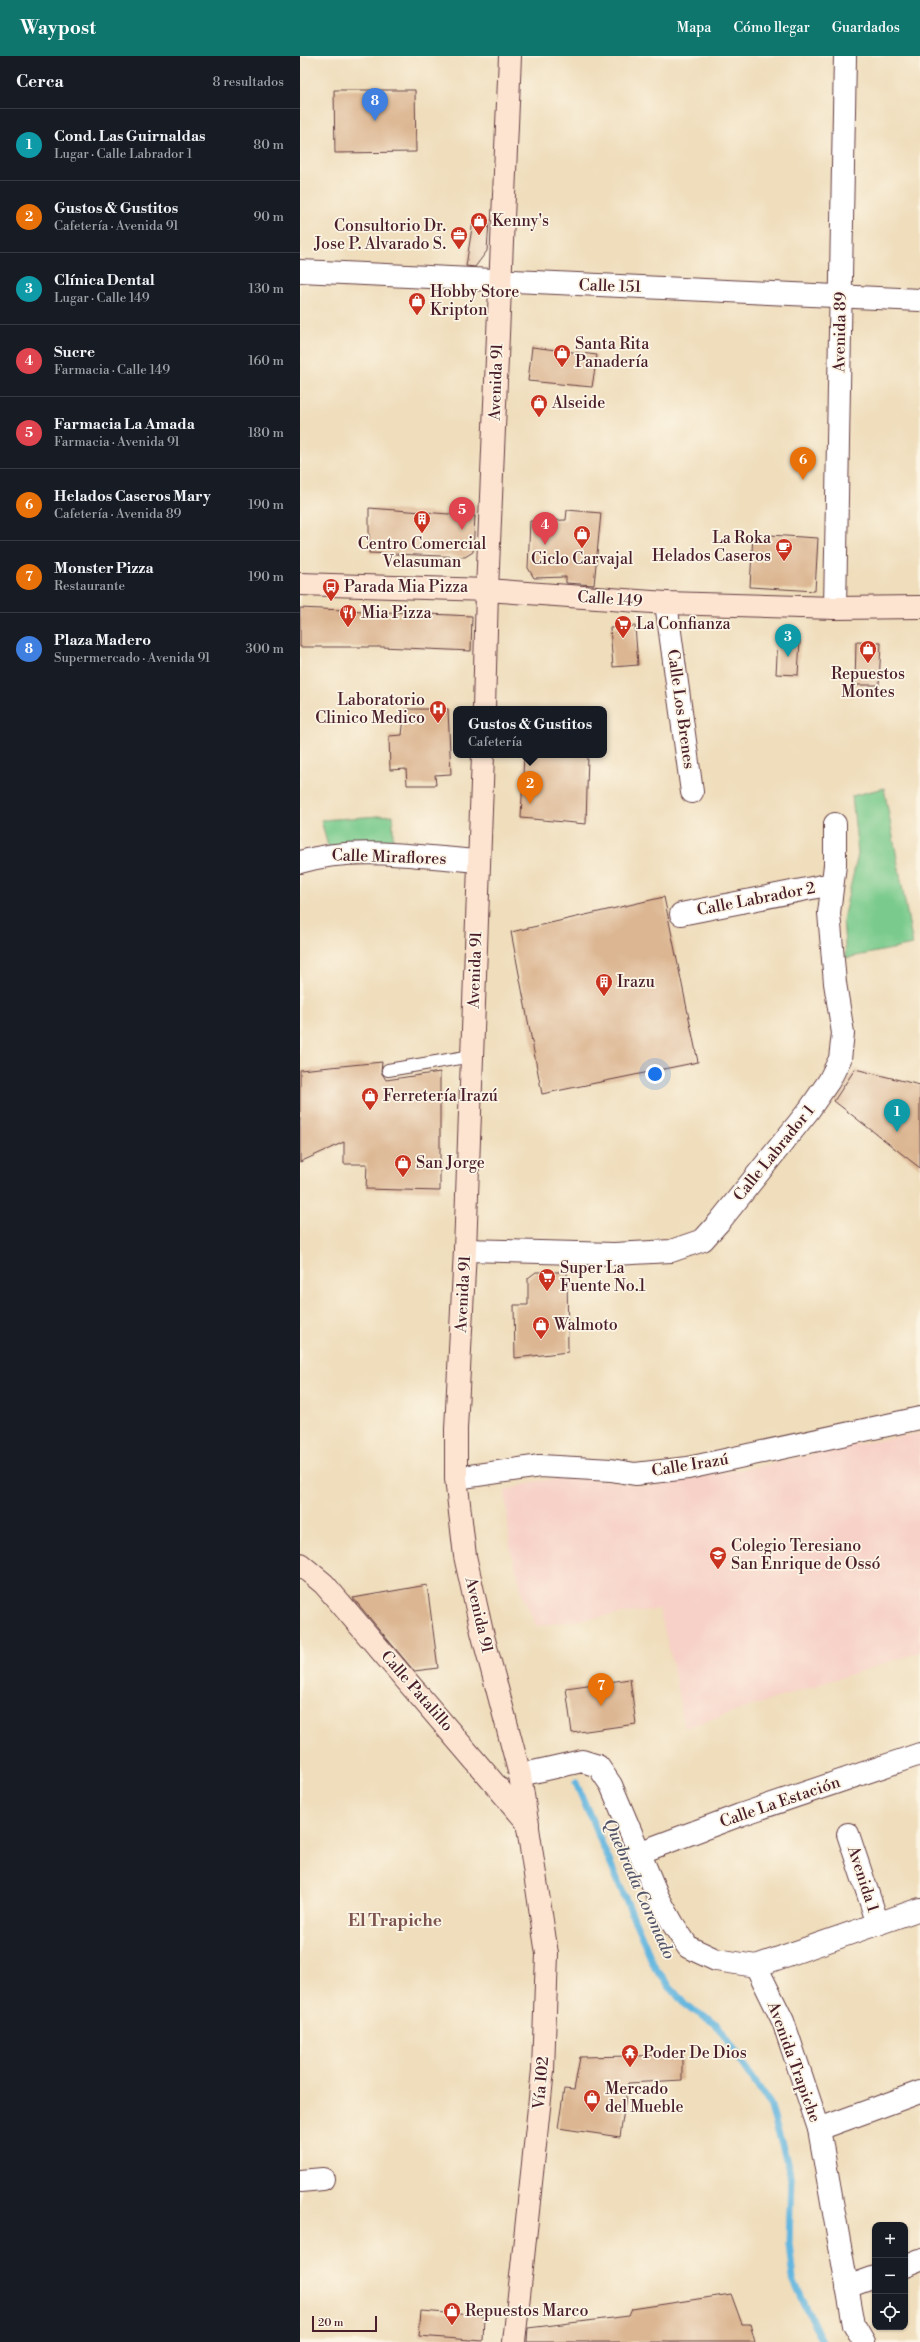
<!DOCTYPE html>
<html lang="es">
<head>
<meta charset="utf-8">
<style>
	body { margin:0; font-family:"Libre Bodoni",serif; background:#20242c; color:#f1f3f6 }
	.controls { position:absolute; right:12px; bottom:12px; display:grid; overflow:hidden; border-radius:8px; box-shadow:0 1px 3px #0004 }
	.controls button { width:36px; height:36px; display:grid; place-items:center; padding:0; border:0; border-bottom:1px solid #363941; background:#171b24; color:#f1f3f6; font:20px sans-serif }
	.scale { position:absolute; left:12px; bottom:10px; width:65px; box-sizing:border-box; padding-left:4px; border:2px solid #4a1f2b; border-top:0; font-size:11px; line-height:14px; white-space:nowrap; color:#4a1f2b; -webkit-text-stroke:3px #fcf5e5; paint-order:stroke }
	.you { position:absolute; left:355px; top:1018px; width:14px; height:14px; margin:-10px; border:3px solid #fff; border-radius:50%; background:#1a73e8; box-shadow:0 0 0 6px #1a73e833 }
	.badge { display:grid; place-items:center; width:26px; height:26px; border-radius:50%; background:#0f766e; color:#fff; font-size:13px; font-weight:700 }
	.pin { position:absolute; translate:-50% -33px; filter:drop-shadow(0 1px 2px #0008) }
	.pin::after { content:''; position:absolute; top:21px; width:14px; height:12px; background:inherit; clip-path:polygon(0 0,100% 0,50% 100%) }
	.popup { position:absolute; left:153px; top:650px; width:154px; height:52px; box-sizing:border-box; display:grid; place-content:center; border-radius:8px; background:#171b24; filter:drop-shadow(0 1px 3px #0005); font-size:13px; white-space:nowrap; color:#9ea1a6 }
	.popup b { font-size:15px; color:#f1f3f6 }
	.popup::after { content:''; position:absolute; left:50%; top:100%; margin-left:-8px; border:8px solid transparent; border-top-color:#171b24 }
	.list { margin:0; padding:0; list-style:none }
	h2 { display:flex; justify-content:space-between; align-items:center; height:52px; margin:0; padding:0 16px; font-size:17px }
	h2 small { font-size:13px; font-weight:400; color:#9ea1a6 }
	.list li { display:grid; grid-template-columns:26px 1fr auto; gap:12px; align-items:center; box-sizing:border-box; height:72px; padding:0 16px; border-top:1px solid #363941 }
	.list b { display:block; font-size:15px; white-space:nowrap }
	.list p { margin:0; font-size:13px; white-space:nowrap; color:#9ea1a6 }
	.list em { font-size:13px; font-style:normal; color:#9ea1a6 }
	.icon { flex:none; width:22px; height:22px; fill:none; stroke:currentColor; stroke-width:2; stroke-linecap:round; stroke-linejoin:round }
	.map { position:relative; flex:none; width:620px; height:2286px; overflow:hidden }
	header { display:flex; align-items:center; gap:24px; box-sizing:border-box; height:56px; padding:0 20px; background:#0f766e; color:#fff }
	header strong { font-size:19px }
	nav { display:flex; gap:22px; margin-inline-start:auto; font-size:14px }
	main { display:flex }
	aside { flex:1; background:#171b24 }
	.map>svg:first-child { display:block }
	.built { fill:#f7d1c7 }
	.green { fill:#79ca8c; stroke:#62745c }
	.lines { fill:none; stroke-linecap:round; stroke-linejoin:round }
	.stream { stroke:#63b6df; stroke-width:7 }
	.building { fill:#dcb692 }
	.lane-casing { stroke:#633c41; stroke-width:14 }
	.street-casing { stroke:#633c41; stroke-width:24 }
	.secondary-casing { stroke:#633c41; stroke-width:24 }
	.lane { stroke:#fff; stroke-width:12 }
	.street { stroke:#fff; stroke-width:22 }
	.secondary { stroke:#fde4d1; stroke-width:22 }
	.labels { text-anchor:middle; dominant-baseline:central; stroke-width:3.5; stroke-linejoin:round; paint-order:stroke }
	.poi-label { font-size:16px; fill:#4a1f2b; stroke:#fcf5e5; text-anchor:start }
	.street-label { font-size:16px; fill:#4a1f2b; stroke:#fcf5e5 }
	.water-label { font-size:17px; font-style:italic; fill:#53546a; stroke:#fcf5e5 }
	.neighbourhood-label { font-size:17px; font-weight:bold; fill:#7d544f; stroke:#fcf5e5 }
</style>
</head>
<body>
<header>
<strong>Waypost</strong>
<nav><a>Mapa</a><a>Cómo llegar</a><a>Guardados</a></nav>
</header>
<main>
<aside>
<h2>Cerca<small>8 resultados</small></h2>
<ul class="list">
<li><span class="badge" style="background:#0f9aa8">1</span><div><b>Cond. Las Guirnaldas</b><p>Lugar · Calle Labrador 1</p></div><em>80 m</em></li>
<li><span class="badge" style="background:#e8710a">2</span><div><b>Gustos &amp; Gustitos</b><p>Cafetería · Avenida 91</p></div><em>90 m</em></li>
<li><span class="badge" style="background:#0f9aa8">3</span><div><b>Clínica Dental</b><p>Lugar · Calle 149</p></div><em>130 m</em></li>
<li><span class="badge" style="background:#e0444e">4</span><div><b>Sucre</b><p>Farmacia · Calle 149</p></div><em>160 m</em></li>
<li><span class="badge" style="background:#e0444e">5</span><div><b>Farmacia La Amada</b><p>Farmacia · Avenida 91</p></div><em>180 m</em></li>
<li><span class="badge" style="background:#e8710a">6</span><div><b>Helados Caseros Mary</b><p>Cafetería · Avenida 89</p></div><em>190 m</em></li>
<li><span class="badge" style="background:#e8710a">7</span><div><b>Monster Pizza</b><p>Restaurante</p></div><em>190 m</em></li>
<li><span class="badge" style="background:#3f7fe0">8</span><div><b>Plaza Madero</b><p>Supermercado · Avenida 91</p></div><em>300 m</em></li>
</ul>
</aside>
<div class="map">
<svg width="620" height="2286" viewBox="0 0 620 2286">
	<rect width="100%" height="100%" fill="#fcf5e5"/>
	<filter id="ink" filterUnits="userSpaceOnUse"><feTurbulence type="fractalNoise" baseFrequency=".025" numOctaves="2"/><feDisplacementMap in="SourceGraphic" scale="8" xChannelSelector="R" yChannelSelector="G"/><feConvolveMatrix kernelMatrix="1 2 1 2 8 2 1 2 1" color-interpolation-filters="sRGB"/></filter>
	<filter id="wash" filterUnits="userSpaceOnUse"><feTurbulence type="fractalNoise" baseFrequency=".012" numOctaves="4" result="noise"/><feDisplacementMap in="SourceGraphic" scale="16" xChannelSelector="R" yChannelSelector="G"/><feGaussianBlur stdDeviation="0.9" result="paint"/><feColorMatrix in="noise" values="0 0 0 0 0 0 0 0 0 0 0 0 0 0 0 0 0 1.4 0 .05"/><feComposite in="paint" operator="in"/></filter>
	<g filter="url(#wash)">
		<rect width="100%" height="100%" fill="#efddbb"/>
		<polygon class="built" points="620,1377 620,1596 384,1672 373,1610 359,1553 236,1570 222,1537 210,1491 205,1434 238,1425 271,1422 310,1425 345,1431 476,1407 551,1389"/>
		<g class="green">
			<polygon points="584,732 613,889 546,902 543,863 558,798 552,740"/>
			<polygon points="93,759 93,789 28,791 21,764"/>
		</g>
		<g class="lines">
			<polyline class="stream" points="276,1727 355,1912 385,1949 416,1968 470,2048 491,2120 489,2188 493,2223 522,2286"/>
		</g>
		<g id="blocks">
			<g class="building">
				<polygon points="34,34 115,34 116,96 35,97"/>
				<polygon points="173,165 189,166 187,195 175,211 166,210"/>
				<polygon points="232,291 297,299 292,331 228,325"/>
				<polygon points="69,452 175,460 173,496 165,501 69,497"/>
				<polygon points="267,454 301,457 294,529 266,527 266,521 234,522 228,512 230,465 266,464"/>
				<polygon points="453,478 518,482 515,535 450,531"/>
				<polygon points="0,552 172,560 171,595 82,591 0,591"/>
				<polygon points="335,570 338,609 313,611 310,572"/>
				<polygon points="478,583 500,584 498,619 476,618"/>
				<polygon points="556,586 581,587 579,629 555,629"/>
				<polygon points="105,653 148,653 151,718 135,719 136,729 107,729 106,713 90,714 89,680 102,679"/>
				<polygon points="224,699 288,699 286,768 221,762"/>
				<polygon points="364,841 398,1006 242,1038 211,876"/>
				<polygon points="82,1006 81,1016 86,1024 140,1016 140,1135 66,1133 67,1108 44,1108 44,1086 0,1106 0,1014"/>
				<polygon points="555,1013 620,1029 620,1112 534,1045"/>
				<polygon points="236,1216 267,1216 268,1296 215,1302 214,1249 228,1249 228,1222"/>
				<polygon points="127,1529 138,1612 114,1615 53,1542"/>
				<polygon points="330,1623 336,1668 272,1677 266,1632"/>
				<polygon points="382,1999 382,2024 328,2027 320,2081 258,2072 264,2033 274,2034 280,2001"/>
				<polygon points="431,2238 442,2268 450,2268 455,2286 227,2286 228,2272 329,2260 332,2253"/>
				<polygon points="121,2255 184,2260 183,2285 119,2280"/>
			</g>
		</g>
	</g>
	<g filter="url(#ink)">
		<use href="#blocks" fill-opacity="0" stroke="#633c41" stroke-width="1"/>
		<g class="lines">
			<defs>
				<polyline id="lane" points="88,1014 172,1000"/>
				<g id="street">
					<polyline points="0,215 620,244"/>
					<polyline points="366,547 392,736"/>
					<polyline points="535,552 545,0"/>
					<path d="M0,806C55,789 121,801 179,805"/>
					<polyline points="381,858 532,828"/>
					<polyline points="165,1194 314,1198 371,1195 403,1184 420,1165 509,1054 529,1025 540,1003 543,977 535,927 529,857 535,809 535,768"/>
					<polyline points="156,1422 240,1410 311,1414 335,1418 388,1412 620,1362"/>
					<polyline points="220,1719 282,1705 298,1710 311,1729 358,1841 373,1868 388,1891 416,1904 456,1910 483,1965 519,2073 554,2269 564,2286"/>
					<polyline points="548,1778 578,1868"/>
					<polyline points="341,1796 440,1759 620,1698"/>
					<polyline points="456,1910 620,1853"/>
					<polyline points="519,2073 620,2036"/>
					<polyline points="0,2125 23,2123"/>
					<polyline points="605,2210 620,2204"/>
					<polyline points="547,2231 575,2221"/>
				</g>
				<g id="secondary">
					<polyline points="0,528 187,534 366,547 535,552 620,551"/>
					<polyline points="184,653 187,534 210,0"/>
					<polyline points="183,699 165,1194 156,1373 156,1422 165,1500 182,1576 220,1719 247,1898 243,2014 214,2286"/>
					<polyline points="0,1508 24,1528 228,1767"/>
				</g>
			</defs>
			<use href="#lane" class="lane-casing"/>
			<use href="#street" class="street-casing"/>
			<use href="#secondary" class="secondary-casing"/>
			<use href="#lane" class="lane"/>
			<use href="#street" class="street"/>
			<use href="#secondary" class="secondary"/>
		</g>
	</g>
	<defs>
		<symbol id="shop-pin" viewBox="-11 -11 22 30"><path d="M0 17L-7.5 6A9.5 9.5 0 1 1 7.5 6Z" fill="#c8321e" stroke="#fcf5e5"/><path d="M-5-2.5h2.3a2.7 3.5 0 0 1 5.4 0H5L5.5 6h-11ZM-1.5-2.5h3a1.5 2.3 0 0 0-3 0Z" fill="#fff"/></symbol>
		<symbol id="office-pin" viewBox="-11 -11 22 30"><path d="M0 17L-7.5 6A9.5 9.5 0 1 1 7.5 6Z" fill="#c8321e" stroke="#fcf5e5"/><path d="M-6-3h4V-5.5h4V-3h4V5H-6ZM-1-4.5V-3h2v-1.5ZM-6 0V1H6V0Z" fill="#fff"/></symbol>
		<symbol id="building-pin" viewBox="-11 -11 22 30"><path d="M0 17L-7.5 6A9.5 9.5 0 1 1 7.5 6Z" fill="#c8321e" stroke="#fcf5e5"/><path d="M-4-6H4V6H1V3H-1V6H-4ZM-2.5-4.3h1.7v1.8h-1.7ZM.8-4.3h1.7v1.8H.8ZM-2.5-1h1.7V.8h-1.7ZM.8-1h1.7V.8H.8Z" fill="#fff"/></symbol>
		<symbol id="cafe-pin" viewBox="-11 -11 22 30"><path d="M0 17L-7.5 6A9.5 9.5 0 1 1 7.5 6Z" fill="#c8321e" stroke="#fcf5e5"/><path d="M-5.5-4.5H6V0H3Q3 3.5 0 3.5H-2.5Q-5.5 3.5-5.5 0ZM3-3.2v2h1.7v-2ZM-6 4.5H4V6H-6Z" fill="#fff"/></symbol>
		<symbol id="bus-pin" viewBox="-11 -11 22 30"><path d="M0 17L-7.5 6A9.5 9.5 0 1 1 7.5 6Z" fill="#c8321e" stroke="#fcf5e5"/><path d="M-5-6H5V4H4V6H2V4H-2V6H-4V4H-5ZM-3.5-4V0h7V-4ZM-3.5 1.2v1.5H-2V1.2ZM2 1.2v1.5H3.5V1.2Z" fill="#fff"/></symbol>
		<symbol id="restaurant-pin" viewBox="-11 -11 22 30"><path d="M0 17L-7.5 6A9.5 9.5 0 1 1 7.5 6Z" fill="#c8321e" stroke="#fcf5e5"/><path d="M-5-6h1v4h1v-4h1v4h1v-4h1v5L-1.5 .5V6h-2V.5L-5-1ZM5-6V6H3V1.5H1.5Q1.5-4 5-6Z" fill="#fff"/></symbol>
		<symbol id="supermarket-pin" viewBox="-11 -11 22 30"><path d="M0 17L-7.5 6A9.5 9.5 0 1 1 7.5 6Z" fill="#c8321e" stroke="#fcf5e5"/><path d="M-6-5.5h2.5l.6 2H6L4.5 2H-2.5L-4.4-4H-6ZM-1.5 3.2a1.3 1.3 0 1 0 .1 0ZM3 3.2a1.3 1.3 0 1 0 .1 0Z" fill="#fff"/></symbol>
		<symbol id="hospital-pin" viewBox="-11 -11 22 30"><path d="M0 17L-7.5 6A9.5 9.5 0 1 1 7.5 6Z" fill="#c8321e" stroke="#fcf5e5"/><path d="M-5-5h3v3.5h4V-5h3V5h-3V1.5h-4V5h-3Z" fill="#fff"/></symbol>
		<symbol id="school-pin" viewBox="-11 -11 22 30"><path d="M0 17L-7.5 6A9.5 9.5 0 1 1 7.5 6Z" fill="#c8321e" stroke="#fcf5e5"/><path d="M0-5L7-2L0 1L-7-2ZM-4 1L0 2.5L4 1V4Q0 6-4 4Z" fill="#fff"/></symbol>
		<symbol id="temple-pin" viewBox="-11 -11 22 30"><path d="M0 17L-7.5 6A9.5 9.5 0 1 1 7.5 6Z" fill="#c8321e" stroke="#fcf5e5"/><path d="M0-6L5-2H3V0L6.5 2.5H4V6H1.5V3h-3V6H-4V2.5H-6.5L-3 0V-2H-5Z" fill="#fff"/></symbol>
	</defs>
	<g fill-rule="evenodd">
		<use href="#shop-pin" x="169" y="155" width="20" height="27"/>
		<use href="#office-pin" x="149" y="169" width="20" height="27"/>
		<use href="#shop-pin" x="107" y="235" width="20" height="27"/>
		<use href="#shop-pin" x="252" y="287" width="20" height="27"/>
		<use href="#shop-pin" x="229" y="337" width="20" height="27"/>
		<use href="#building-pin" x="112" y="453" width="20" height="27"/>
		<use href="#shop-pin" x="272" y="468" width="20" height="27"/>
		<use href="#cafe-pin" x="474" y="481" width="20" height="27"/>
		<use href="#bus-pin" x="21" y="521" width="20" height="27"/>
		<use href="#restaurant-pin" x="38" y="547" width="20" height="27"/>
		<use href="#supermarket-pin" x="313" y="558" width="20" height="27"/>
		<use href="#shop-pin" x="558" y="583" width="20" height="27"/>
		<use href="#hospital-pin" x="128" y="643" width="20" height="27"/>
		<use href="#building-pin" x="294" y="916" width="20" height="27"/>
		<use href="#shop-pin" x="60" y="1030" width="20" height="27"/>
		<use href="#shop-pin" x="93" y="1097" width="20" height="27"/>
		<use href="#supermarket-pin" x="237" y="1211" width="20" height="27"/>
		<use href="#shop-pin" x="231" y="1259" width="20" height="27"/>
		<use href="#school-pin" x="408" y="1489" width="20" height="27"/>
		<use href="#temple-pin" x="320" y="1987" width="20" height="27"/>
		<use href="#shop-pin" x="282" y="2032" width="20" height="27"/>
		<use href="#shop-pin" x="142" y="2245" width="20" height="27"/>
	</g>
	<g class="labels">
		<g class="poi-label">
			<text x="192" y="165">Kenny's</text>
			<text x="146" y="170" text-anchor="end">Consultorio Dr.<tspan x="146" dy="18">Jose P. Alvarado S.</tspan></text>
			<text x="130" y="236">Hobby Store<tspan x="130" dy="18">Kripton</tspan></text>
			<text x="275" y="288">Santa Rita<tspan x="275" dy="18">Panadería</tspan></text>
			<text x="252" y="347">Alseide</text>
			<text x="471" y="482" text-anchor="end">La Roka<tspan x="471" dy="18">Helados Caseros</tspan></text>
			<text x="122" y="488" text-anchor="middle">Centro Comercial<tspan x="122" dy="18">Velasuman</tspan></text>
			<text x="282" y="503" text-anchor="middle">Ciclo Carvajal</text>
			<text x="44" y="531">Parada Mia Pizza</text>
			<text x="61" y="557">Mia Pizza</text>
			<text x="336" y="568">La Confianza</text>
			<text x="568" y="618" text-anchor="middle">Repuestos<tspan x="568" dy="18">Montes</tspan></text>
			<text x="125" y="644" text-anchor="end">Laboratorio<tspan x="125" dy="18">Clinico Medico</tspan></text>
			<text x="317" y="926">Irazu</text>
			<text x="83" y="1040">Ferretería Irazú</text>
			<text x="116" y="1107">San Jorge</text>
			<text x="260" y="1212">Super La<tspan x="260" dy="18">Fuente No.1</tspan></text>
			<text x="254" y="1269">Walmoto</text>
			<text x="431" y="1490">Colegio Teresiano<tspan x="431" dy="18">San Enrique de Ossó</tspan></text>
			<text x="343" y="1997">Poder De Dios</text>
			<text x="305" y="2033">Mercado<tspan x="305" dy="18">del Mueble</tspan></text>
			<text x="165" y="2255">Repuestos Marco</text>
		</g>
		<g class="street-label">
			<text transform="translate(310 230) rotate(2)">Calle 151</text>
			<text transform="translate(540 276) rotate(-89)">Avenida 89</text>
			<text transform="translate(196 326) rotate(-88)">Avenida 91</text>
			<text transform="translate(310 543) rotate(4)">Calle 149</text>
			<text transform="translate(381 653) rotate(82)">Calle Los Brenes</text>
			<text transform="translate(89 801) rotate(2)">Calle Miraflores</text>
			<text transform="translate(456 843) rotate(-11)">Calle Labrador 2</text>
			<text transform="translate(175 914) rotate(-88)">Avenida 91</text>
			<text transform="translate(474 1097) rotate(-51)">Calle Labrador 1</text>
			<text transform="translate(163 1238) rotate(-87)">Avenida 91</text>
			<text transform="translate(390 1409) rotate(-9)">Calle Irazú</text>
			<text transform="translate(179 1559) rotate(77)">Avenida 91</text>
			<text transform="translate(117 1635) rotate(49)">Calle Patalillo</text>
			<text transform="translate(480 1746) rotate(-19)">Calle La Estación</text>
			<text transform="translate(563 1823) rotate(72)">Avenida 1</text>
			<text transform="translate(494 2006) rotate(70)">Avenida Trapiche</text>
			<text transform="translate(241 2027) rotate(-85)">Vía 102</text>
		</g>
		<g class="water-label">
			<text transform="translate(339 1833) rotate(66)">Quebrada Coronado</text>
		</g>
		<g class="neighbourhood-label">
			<text x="95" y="1865">El Trapiche</text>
		</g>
	</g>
</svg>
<div class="controls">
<button>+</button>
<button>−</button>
<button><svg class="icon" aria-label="locate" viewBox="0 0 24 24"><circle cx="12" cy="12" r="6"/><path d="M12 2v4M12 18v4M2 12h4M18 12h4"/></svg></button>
</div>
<div class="scale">20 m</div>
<div class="you"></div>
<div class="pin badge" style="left:597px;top:1076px;background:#0f9aa8">1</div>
<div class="pin badge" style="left:230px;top:748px;background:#e8710a">2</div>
<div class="popup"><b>Gustos &amp; Gustitos</b>Cafetería</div>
<div class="pin badge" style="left:488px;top:601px;background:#0f9aa8">3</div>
<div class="pin badge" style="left:245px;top:489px;background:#e0444e">4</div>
<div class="pin badge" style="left:162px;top:474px;background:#e0444e">5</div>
<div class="pin badge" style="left:503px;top:424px;background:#e8710a">6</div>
<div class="pin badge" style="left:301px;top:1650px;background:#e8710a">7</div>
<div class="pin badge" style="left:75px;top:65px;background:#3f7fe0">8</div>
</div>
</main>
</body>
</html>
